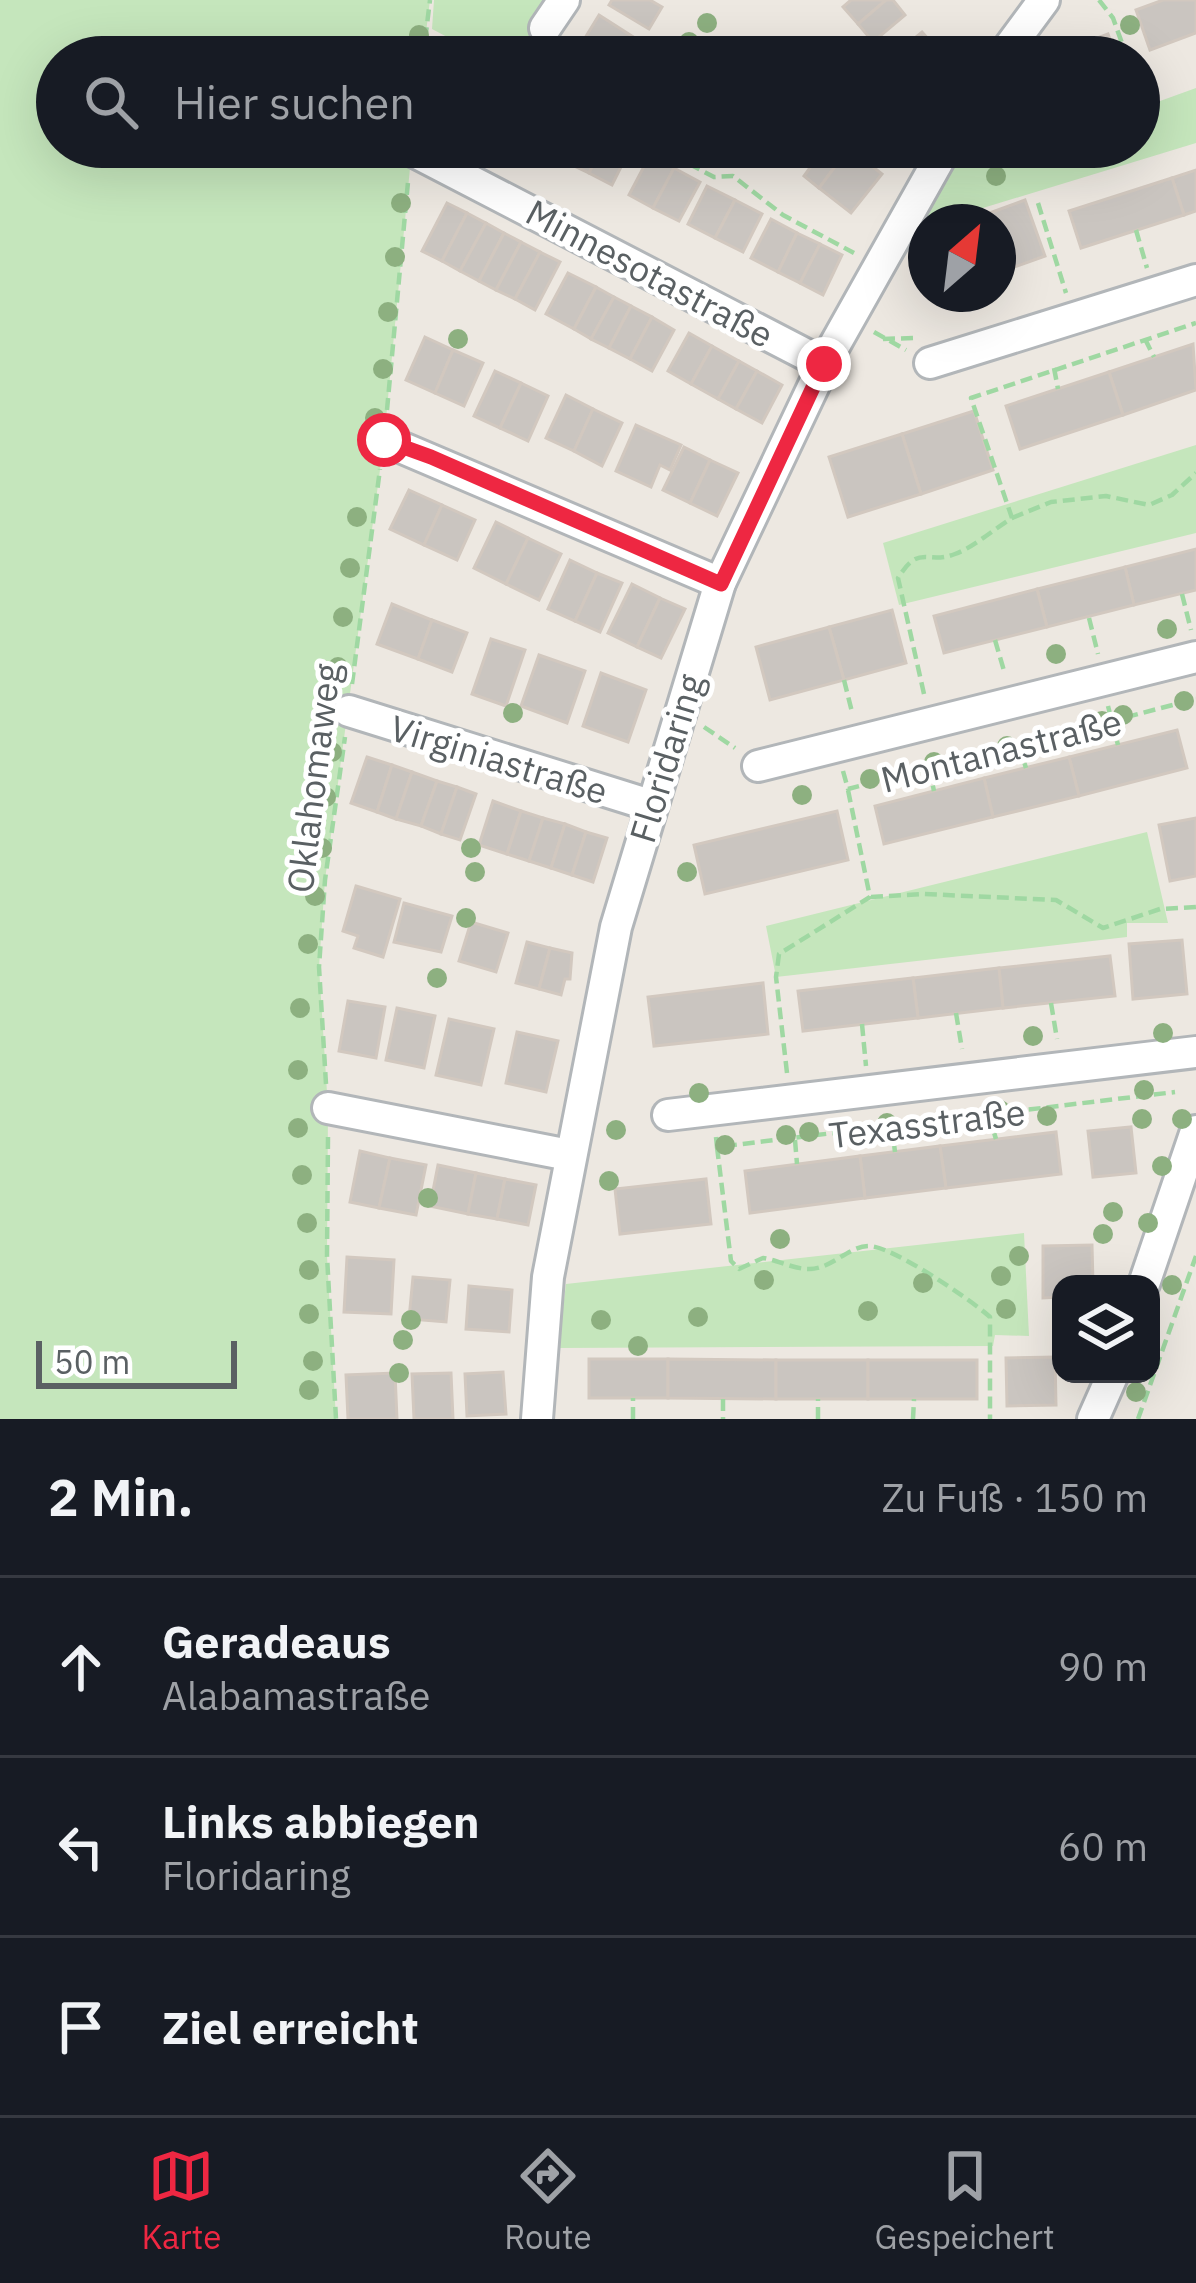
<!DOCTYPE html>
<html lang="de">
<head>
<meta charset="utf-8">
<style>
	body { margin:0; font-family:"IBM Plex Sans",sans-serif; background:#242831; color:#f1f3f6 }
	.controls { position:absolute; right:36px; bottom:36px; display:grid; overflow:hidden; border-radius:24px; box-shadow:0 12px 48px #0002 }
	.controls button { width:108px; height:108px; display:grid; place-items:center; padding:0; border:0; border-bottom:3px solid #363941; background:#171b24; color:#f1f3f6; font:60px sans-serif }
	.compass { position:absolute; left:908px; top:204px; width:108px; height:108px; border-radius:50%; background:#171b24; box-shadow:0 12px 48px #0002; rotate:28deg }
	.scale { position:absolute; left:36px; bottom:30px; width:201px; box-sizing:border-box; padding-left:12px; border:6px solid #5a6063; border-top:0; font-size:33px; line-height:42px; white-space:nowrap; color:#5a6063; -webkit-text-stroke:9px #fff; paint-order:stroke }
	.stop { position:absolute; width:36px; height:36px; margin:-27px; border:9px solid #ee2742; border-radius:50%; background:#fff }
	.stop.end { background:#ee2742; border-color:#fff; box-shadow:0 3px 12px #0008 }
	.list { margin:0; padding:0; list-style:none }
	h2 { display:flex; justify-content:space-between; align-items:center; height:156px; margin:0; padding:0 48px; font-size:51px }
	h2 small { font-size:39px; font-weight:400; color:#9ea1a6 }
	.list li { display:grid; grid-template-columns:78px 1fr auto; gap:36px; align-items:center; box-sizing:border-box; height:180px; padding:0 48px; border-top:3px solid #363941 }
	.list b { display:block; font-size:45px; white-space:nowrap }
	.list p { margin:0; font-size:39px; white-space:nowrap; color:#9ea1a6 }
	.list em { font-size:39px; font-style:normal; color:#9ea1a6 }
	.icon { flex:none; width:66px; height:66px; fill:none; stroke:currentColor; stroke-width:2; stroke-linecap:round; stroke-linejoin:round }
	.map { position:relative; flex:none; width:1196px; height:1419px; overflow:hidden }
	.search { position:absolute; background:#171b24; box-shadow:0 12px 48px #0002; left:36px; right:36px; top:36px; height:132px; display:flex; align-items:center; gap:30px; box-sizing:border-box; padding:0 42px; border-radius:66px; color:#9ea1a6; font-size:45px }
	.sheet { height:696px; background:#171b24 }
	nav { display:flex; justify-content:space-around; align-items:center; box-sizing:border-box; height:168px; border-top:3px solid #363941; background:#171b24; font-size:33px; color:#9ea1a6 }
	nav a { display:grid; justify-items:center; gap:6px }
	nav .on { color:#ee2742 }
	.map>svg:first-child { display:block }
	.green { fill:#c5e6bc }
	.building { fill:#cac5c0; stroke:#d2c8bf; stroke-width:3 }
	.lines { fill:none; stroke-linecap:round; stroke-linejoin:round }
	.minor-casing { stroke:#b2b6b9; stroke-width:36 }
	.path { stroke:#9fd8a2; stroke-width:4.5; stroke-dasharray:12 6; stroke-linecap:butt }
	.minor { stroke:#fff; stroke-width:30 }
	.tree { fill:#8db080 }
	.route { stroke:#ee2742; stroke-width:15 }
	.labels { text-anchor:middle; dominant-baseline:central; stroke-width:10; stroke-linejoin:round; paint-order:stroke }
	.street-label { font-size:36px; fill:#5a6063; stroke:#fff }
</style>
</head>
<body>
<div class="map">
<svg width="1196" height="1419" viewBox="0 0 1196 1419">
	<rect width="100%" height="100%" fill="#ede8e1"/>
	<g class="green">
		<polygon points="0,0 430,0 423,57 57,57 57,147 412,147 384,440 325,880 319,967 328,1108 327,1256 336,1419 0,1419"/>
		<polygon points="434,0 564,0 545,28 556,57 485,57 432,29"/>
		<polygon points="1196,88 1196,143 937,222 926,222 914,229 962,147 1032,147 1050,158 1080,147 1139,147 1139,126 1153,120 1149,105"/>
		<polygon points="1196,445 1196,533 899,605 883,543"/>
		<polygon points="1147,832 1168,923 1127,923 1127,937 776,977 766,926"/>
		<polygon points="1024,1233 1029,1336 995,1335 993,1346 558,1348 566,1284"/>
	</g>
	<g class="building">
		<polygon points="612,0 650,0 662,7 649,29 609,5"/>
		<polygon points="851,0 886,0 858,24 843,7"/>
		<polygon points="886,0 893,0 905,15 873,42 858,24"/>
		<polygon points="1163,0 1196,0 1196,33 1150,50 1136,10"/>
		<polygon points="599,15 638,40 627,57 615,57 585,38"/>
		<polygon points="922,32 937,49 927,57 892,57"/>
		<polygon points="1108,34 1117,57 1048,57"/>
		<polygon points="585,38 615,57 573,57"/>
		<polygon points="576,147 602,147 589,173 568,163"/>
		<polygon points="602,147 631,147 612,185 589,173"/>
		<polygon points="825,147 849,148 819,188 804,176"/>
		<polygon points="849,148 882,174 851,213 819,188"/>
		<polygon points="650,155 674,168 653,208 629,195"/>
		<polygon points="674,168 700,182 679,221 653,208"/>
		<polygon points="1196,170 1196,211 1184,215 1172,178"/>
		<polygon points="1172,178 1184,215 1081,248 1069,211"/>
		<polygon points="707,186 735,200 715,238 688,224"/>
		<polygon points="735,200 762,214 743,252 715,238"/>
		<polygon points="1025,200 1045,256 998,273 998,222 965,222"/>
		<polygon points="447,203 467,213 442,261 422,251"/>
		<polygon points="467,213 486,223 460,271 442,261"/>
		<polygon points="771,219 797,233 778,272 751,258"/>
		<polygon points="486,223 504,233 479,281 460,271"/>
		<polygon points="504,233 521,242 496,290 479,281"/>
		<polygon points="797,233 820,244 800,283 778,272"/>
		<polygon points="521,242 540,252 515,299 496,290"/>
		<polygon points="820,244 842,255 823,295 800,283"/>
		<polygon points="540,252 560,262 535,310 515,299"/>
		<polygon points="568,273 596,287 574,329 546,314"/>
		<polygon points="596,287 614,297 591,339 574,329"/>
		<polygon points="614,297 631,306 609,348 591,339"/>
		<polygon points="631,306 652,317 630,359 609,348"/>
		<polygon points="652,317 674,330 652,371 630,359"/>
		<polygon points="689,333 712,346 691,384 668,371"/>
		<polygon points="425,337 453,350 435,393 406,380"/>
		<polygon points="1193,344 1196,390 1123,415 1109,372"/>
		<polygon points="712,346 739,361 718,399 691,384"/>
		<polygon points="453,350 483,363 464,406 435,393"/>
		<polygon points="739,361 757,371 736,409 718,399"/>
		<polygon points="495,371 521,383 500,428 474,416"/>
		<polygon points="757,371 782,385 762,423 736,409"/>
		<polygon points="1109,372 1123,415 1020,449 1006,406"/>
		<polygon points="521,383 548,396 528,441 500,428"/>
		<polygon points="566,395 593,409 574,451 546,438"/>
		<polygon points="593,409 622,423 602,466 574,451"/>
		<polygon points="974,411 993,470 921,494 902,434"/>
		<polygon points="636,425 681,445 670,470 660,465 651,487 616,471"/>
		<polygon points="902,434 921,494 848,517 829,457"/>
		<polygon points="684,447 710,460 690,503 663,490"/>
		<polygon points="710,460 738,473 717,516 690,503"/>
		<polygon points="409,490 442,505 424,545 390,529"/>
		<polygon points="442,505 475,520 457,560 424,545"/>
		<polygon points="496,522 528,538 506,584 474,568"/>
		<polygon points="528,538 561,554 539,600 506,584"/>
		<polygon points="1196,549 1196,590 1134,605 1125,567"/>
		<polygon points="570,560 597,573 575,621 548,609"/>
		<polygon points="1125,567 1134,605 1047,627 1037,589"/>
		<polygon points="597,573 622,583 600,632 575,621"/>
		<polygon points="632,584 660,598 637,647 608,633"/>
		<polygon points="1037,589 1047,627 944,653 934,616"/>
		<polygon points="660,598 685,609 661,658 637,647"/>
		<polygon points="392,604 432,620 418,659 377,644"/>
		<polygon points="892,610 906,663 844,680 829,627"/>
		<polygon points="432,620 467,633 452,672 418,659"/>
		<polygon points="829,627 844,680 770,700 756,647"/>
		<polygon points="491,639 525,650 506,706 472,694"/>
		<polygon points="539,655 585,671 567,723 521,706"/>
		<polygon points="601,673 646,690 628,742 583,726"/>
		<polygon points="1177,730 1187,768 1079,796 1069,757"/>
		<polygon points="367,757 392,765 377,812 351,803"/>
		<polygon points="1069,757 1079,796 993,817 984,778"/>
		<polygon points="392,765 412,772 396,819 377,812"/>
		<polygon points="412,772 437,781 421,826 396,819"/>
		<polygon points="984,778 993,817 884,844 875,806"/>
		<polygon points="437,781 457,787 441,834 421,826"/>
		<polygon points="457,787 476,794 460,840 441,834"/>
		<polygon points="493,801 521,811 507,854 479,845"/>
		<polygon points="521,811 543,818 529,861 507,854"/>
		<polygon points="837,811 848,860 705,894 694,845"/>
		<polygon points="543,818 565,824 551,868 529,861"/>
		<polygon points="1196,818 1196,876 1170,881 1159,825"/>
		<polygon points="565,824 586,832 572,875 551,868"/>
		<polygon points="586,832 607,838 593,882 572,875"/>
		<polygon points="356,886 400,899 383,957 354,948 358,936 343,931"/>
		<polygon points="404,903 452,916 441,952 394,942"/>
		<polygon points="471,922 508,933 496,972 459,961"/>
		<polygon points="1182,940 1187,994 1133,999 1129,944"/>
		<polygon points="527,942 550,948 539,989 516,983"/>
		<polygon points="550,948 572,953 570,979 565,979 561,995 539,989"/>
		<polygon points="1110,956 1115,996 1003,1008 999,968"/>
		<polygon points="999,968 1003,1008 918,1018 913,978"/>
		<polygon points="913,978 918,1018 803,1031 798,991"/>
		<polygon points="763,983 768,1034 654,1046 648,997"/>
		<polygon points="348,1001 385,1007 376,1058 339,1051"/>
		<polygon points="397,1008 435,1016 424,1068 386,1060"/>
		<polygon points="449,1019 494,1029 481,1085 436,1075"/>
		<polygon points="517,1032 558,1041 546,1092 506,1083"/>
		<polygon points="1131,1127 1136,1173 1093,1177 1088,1131"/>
		<polygon points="1056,1132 1061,1174 946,1188 940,1146"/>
		<polygon points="940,1146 946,1188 865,1198 860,1156"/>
		<polygon points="360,1151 390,1158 379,1208 350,1202"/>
		<polygon points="860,1156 865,1198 750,1213 745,1171"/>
		<polygon points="390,1158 426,1165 416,1215 379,1208"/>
		<polygon points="438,1165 476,1173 468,1214 430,1206"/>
		<polygon points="476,1173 505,1179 497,1219 468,1214"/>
		<polygon points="505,1179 536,1185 528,1225 497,1219"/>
		<polygon points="706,1179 711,1224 620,1234 615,1189"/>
		<polygon points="1092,1245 1093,1284 1061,1284 1061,1297 1043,1298 1043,1246"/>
		<polygon points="347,1257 394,1260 391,1314 344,1312"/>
		<polygon points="413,1277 450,1280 446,1322 409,1319"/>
		<polygon points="469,1286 512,1290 509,1332 466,1329"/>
		<polygon points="1055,1357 1056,1405 1007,1406 1006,1358"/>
		<rect x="589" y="1359" width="79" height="39"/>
		<polygon points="668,1359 776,1360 776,1399 668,1398"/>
		<rect x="776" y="1360" width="92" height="39"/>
		<rect x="868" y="1360" width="109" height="39"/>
		<polygon points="503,1372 506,1414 467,1416 465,1374"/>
		<polygon points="395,1373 397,1419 348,1419 346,1375"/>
		<polygon points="451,1373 453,1419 414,1419 412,1374"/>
	</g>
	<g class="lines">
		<defs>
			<g id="minor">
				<polyline points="545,28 564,0"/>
				<polyline points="1002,57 1044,0"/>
				<polyline points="411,150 824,364"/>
				<polyline points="930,363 1196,280"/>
				<polyline points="384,440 720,583"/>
				<polyline points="349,711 650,805"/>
				<polyline points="758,766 1196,657"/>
				<polyline points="328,1108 569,1155"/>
				<polyline points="668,1115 1196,1052"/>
				<polyline points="1144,1284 1196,1131"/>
				<polyline points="537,1419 548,1277 616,927 720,583 824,364 946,147"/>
				<polyline points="1093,1419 1113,1374"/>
			</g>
		</defs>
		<use href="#minor" class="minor-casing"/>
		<g class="path">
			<polyline points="1099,0 1113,18 1127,57"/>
			<polyline points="423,57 430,0"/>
			<polyline points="657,147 714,177 733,176 783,215 854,253"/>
			<polyline points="1038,203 1066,293"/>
			<polyline points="1136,230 1147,268"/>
			<polyline points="874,332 906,350"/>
			<polyline points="883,339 914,338"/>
			<polyline points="1145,339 1154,357"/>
			<polyline points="1054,368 1058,389"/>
			<polyline points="387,410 408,182"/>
			<polyline points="1012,518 1051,502 1106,496 1149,505 1172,495 1196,473"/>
			<polyline points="1182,594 1191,630"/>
			<polyline points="1089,618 1098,654"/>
			<polyline points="995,640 1005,674"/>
			<polyline points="844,680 852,712"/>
			<polyline points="352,684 380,469"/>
			<path d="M924,694L898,578C920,543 926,565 955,554C974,547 994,529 1012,518L971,398L1196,323"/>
			<polyline points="1108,706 1118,745"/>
			<polyline points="704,727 735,748"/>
			<polyline points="1019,746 1026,768"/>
			<polyline points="929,768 934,791"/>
			<polyline points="843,771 848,789 1196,699"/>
			<polyline points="871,897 924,894 1056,900 1103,928 1160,909 1196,907"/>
			<polyline points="1051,1003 1057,1039"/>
			<polyline points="956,1013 962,1049"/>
			<polyline points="862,1024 866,1066"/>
			<polyline points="787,1073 776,977 779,954 870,897 848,790"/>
			<polyline points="326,1084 319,967 325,880 345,737"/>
			<polyline points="989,1116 996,1139"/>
			<polyline points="892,1128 895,1152"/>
			<polyline points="328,1137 327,1256 336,1419"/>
			<polyline points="716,1137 717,1147 1175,1092"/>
			<polyline points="795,1140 797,1164"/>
			<path d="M717,1147L731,1261L739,1269L763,1258C777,1260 794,1269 808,1269C831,1270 848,1246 869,1246C892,1246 970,1299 990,1317V1419"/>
			<polyline points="723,1399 723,1419"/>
			<polyline points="633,1419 633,1398"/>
			<polyline points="818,1419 818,1399"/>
			<polyline points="913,1419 914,1399"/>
			<polyline points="1138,1419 1196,1256"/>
		</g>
		<use href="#minor" class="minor"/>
	</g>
	<g class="tree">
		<circle cx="707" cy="23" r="10"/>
		<circle cx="1130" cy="25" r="10"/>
		<circle cx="419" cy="35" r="10"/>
		<circle cx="689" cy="42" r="10"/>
		<circle cx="996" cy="176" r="10"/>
		<circle cx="401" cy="203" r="10"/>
		<circle cx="395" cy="257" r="10"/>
		<circle cx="388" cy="312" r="10"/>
		<circle cx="458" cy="339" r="10"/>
		<circle cx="383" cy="369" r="10"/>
		<circle cx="375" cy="418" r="10"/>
		<circle cx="357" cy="517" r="10"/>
		<circle cx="350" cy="568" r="10"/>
		<circle cx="343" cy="617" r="10"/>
		<circle cx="1167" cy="629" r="10"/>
		<circle cx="1056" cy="654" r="10"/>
		<circle cx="338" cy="667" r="10"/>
		<circle cx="1184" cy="701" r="10"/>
		<circle cx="513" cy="713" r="10"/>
		<circle cx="1123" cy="715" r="10"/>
		<circle cx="1102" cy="721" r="10"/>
		<circle cx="1007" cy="746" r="10"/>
		<circle cx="332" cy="752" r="10"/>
		<circle cx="934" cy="762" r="10"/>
		<circle cx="870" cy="779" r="10"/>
		<circle cx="802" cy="795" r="10"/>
		<circle cx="326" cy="797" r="10"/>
		<circle cx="322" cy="848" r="10"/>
		<circle cx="471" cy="848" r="10"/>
		<circle cx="475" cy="872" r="10"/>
		<circle cx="687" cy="872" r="10"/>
		<circle cx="315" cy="896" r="10"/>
		<circle cx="466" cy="918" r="10"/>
		<circle cx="308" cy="944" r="10"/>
		<circle cx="437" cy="978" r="10"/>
		<circle cx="300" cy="1008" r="10"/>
		<circle cx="1163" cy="1033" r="10"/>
		<circle cx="1033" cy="1036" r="10"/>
		<circle cx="298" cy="1070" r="10"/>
		<circle cx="1144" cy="1090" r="10"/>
		<circle cx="699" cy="1093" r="10"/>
		<circle cx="1000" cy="1110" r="10"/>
		<circle cx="1047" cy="1116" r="10"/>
		<circle cx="1142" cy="1119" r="10"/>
		<circle cx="1182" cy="1119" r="10"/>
		<circle cx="887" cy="1123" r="10"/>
		<circle cx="298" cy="1128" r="10"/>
		<circle cx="616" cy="1130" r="10"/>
		<circle cx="809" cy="1132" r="10"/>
		<circle cx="786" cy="1135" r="10"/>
		<circle cx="725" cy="1145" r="10"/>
		<circle cx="1162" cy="1166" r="10"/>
		<circle cx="302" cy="1175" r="10"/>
		<circle cx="609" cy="1181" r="10"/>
		<circle cx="428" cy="1198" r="10"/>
		<circle cx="1113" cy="1212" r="10"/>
		<circle cx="307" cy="1223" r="10"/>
		<circle cx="1148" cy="1223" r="10"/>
		<circle cx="1103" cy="1234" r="10"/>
		<circle cx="780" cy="1239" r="10"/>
		<circle cx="1019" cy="1256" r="10"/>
		<circle cx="309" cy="1270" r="10"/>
		<circle cx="1001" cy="1276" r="10"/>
		<circle cx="764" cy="1280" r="10"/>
		<circle cx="923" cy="1283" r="10"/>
		<circle cx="1172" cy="1285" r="10"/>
		<circle cx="1006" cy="1309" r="10"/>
		<circle cx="868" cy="1311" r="10"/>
		<circle cx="309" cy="1314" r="10"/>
		<circle cx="698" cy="1317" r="10"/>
		<circle cx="411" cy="1320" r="10"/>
		<circle cx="601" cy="1320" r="10"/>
		<circle cx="403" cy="1340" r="10"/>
		<circle cx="638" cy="1346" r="10"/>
		<circle cx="313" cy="1361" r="10"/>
		<circle cx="399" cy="1373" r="10"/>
		<circle cx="309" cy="1390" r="10"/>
		<circle cx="1136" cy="1392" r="10"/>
	</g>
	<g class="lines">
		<polyline class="route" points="384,440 431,457 721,584 824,364"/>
	</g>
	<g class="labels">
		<g class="street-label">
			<text transform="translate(650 273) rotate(28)">Minnesotastraße</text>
			<text transform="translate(1001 750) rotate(-14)">Montanastraße</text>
			<text transform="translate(666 758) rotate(-73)">Floridaring</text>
			<text transform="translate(499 759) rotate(17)">Virginiastraße</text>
			<text transform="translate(313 778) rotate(-83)">Oklahomaweg</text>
			<text transform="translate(927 1123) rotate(-7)">Texasstraße</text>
		</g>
	</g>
</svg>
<div class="controls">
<button><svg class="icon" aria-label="layers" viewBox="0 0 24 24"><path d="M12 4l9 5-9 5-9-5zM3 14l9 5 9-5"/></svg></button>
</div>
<svg class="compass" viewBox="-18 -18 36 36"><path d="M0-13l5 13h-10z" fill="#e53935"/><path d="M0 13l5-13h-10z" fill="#9ea1a6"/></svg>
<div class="scale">50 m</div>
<div class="stop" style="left:384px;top:440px"></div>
<div class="stop end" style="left:824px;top:364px"></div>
<div class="search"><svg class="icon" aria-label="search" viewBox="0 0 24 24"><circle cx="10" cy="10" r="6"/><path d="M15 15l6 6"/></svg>Hier suchen</div>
</div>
<section class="sheet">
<h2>2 Min.<small>Zu Fuß · 150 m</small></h2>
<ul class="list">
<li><svg class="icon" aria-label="ahead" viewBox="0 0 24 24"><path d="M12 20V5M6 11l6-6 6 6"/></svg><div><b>Geradeaus</b><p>Alabamastraße</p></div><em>90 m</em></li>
<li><svg class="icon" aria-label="left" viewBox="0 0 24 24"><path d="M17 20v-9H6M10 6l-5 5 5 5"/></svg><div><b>Links abbiegen</b><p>Floridaring</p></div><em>60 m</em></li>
<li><svg class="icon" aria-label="arrive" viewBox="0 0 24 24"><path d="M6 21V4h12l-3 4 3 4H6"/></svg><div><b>Ziel erreicht</b></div></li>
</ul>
</section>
<nav>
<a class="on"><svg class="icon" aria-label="map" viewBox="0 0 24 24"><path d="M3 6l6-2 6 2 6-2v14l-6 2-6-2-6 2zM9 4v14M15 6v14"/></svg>Karte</a>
<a><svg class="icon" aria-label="directions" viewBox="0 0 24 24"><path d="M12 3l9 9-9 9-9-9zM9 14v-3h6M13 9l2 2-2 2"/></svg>Route</a>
<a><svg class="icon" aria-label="saved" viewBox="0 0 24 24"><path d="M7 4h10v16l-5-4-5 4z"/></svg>Gespeichert</a>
</nav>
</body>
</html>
